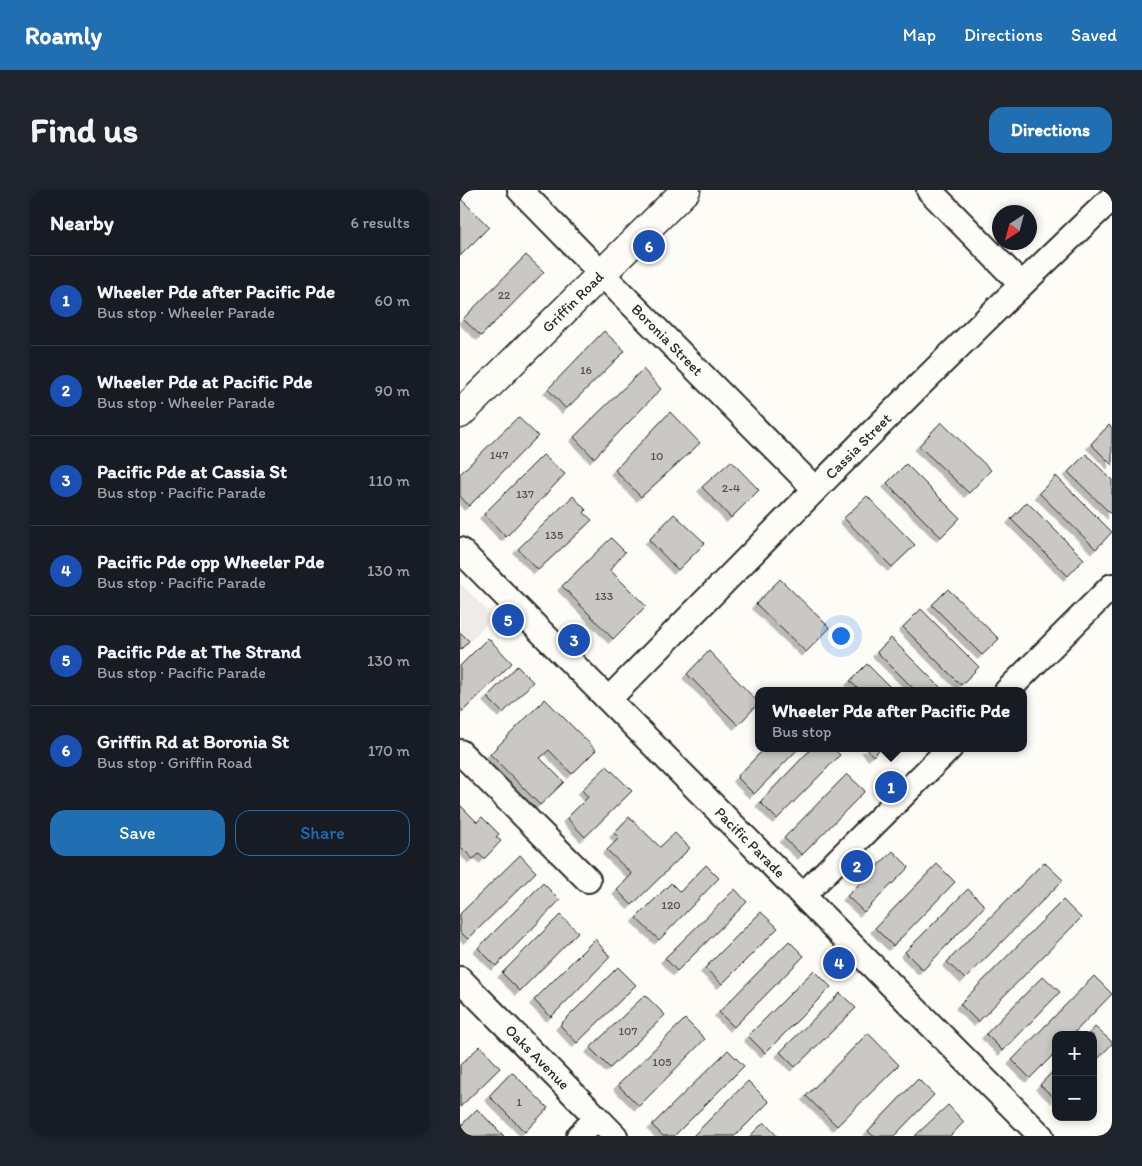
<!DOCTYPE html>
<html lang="en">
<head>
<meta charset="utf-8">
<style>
	body { margin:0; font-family:Itim,sans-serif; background:#20242c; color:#f1f3f6 }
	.controls { position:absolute; right:15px; bottom:15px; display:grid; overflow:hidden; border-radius:10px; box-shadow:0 2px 8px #0003 }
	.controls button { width:45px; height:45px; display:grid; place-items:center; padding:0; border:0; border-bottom:1px solid #363941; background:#171b24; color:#f1f3f6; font:25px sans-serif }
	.compass { position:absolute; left:532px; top:15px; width:45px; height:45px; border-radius:50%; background:#171b24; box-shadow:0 2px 8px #0003; rotate:216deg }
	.you { position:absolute; left:380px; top:445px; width:18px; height:18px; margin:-12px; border:4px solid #fff; border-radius:50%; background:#1a73e8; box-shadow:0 0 0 8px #1a73e833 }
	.badge { display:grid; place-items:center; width:32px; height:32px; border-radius:50%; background:#1f6fb2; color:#fff; font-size:16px; font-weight:700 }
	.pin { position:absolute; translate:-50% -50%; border:2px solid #fff; box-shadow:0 1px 5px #0006 }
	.popup { position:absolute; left:295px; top:497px; width:272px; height:65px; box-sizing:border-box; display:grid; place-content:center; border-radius:10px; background:#171b24; filter:drop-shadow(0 1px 4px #0005); font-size:16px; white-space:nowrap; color:#9ea1a6 }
	.popup b { font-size:19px; color:#f1f3f6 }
	.popup::after { content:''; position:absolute; left:50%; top:100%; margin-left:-10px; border:10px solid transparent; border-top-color:#171b24 }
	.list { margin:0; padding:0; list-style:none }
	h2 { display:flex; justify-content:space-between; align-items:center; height:65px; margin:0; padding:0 20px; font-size:21px }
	h2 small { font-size:16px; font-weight:400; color:#9ea1a6 }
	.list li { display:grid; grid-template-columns:32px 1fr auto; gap:15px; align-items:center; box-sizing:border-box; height:90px; padding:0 20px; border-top:1px solid #363941 }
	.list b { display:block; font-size:19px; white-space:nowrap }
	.list p { margin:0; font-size:16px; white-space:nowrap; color:#9ea1a6 }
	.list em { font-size:16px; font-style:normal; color:#9ea1a6 }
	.actions { display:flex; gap:10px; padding:15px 20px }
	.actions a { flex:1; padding:11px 0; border:1px solid #1f6fb2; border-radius:15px; text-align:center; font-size:18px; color:#1f6fb2 }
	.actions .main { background:#1f6fb2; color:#fff }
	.map { position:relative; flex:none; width:652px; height:946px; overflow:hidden; border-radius:15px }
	header { display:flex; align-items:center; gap:30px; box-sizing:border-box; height:70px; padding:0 25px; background:#1f6fb2; color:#fff }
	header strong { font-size:24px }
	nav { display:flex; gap:28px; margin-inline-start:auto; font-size:18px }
	.intro { display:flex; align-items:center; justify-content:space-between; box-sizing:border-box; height:120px; padding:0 30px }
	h1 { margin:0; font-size:35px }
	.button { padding:12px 22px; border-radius:15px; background:#1f6fb2; color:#fff; font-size:18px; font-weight:700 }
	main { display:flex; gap:30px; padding:0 30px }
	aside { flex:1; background:#171b24; border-radius:15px; box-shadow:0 2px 8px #0003 }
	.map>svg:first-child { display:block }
	.built { fill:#edece8 }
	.building { fill:#c9c8c4; stroke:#2b2b2b; filter:url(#shadow) }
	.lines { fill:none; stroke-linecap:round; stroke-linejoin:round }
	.minor-casing { stroke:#2b2b2b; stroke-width:28 }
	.major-casing { stroke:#2b2b2b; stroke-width:31 }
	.minor { stroke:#fdfcf7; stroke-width:24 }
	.major { stroke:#fdfcf7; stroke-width:28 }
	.labels { text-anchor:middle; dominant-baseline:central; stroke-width:4.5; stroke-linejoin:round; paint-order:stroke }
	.number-label { font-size:12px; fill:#525251 }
	.street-label { font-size:15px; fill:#2b2b2b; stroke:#fdfcf7 }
</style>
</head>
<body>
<header>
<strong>Roamly</strong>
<nav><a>Map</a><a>Directions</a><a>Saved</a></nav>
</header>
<div class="intro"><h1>Find us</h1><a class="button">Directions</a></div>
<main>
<aside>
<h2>Nearby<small>6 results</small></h2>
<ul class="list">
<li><span class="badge" style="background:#1a4fb4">1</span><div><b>Wheeler Pde after Pacific Pde</b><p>Bus stop · Wheeler Parade</p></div><em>60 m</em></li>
<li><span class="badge" style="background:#1a4fb4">2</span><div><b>Wheeler Pde at Pacific Pde</b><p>Bus stop · Wheeler Parade</p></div><em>90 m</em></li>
<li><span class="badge" style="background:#1a4fb4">3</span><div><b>Pacific Pde at Cassia St</b><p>Bus stop · Pacific Parade</p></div><em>110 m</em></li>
<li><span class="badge" style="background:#1a4fb4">4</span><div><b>Pacific Pde opp Wheeler Pde</b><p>Bus stop · Pacific Parade</p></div><em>130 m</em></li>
<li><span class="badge" style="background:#1a4fb4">5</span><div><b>Pacific Pde at The Strand</b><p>Bus stop · Pacific Parade</p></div><em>130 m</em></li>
<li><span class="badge" style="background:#1a4fb4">6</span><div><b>Griffin Rd at Boronia St</b><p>Bus stop · Griffin Road</p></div><em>170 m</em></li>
</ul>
<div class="actions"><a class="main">Save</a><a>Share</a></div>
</aside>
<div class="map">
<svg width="652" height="946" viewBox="0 0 652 946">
	<defs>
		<filter id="shadow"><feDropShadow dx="-4.5" dy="4.5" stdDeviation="0" flood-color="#0004"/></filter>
	</defs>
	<rect width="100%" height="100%" fill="#fdfcf7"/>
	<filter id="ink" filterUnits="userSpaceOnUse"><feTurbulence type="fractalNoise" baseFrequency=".02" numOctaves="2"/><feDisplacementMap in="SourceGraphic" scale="10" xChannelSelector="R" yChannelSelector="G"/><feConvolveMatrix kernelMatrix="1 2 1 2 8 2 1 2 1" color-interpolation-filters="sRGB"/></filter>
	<g filter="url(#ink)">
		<polygon class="built" points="0,393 33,427 0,462"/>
		<g class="building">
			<polygon points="0,8 29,37 0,66"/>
			<polygon points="66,65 84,82 21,146 3,129"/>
			<polygon points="144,141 165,161 106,219 88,199"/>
			<polygon points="183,179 201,199 134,268 114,247"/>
			<polygon points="210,222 240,253 181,307 155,280"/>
			<polygon points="58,227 78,246 9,316 0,306 0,284"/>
			<polygon points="481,232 531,280 509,303 459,256"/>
			<polygon points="649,235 652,238 652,275 631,254"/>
			<polygon points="626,264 652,290 652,325 608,282"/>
			<polygon points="83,265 105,284 46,347 24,324"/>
			<polygon points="271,271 299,300 271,328 242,297"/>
			<polygon points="446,274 500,328 481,347 427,293"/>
			<polygon points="596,286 652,342 636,359 579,303"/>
			<polygon points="113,306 126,320 124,323 132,330 78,380 58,359"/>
			<polygon points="407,306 455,355 432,377 384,328"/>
			<polygon points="567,312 624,369 608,386 551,329"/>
			<polygon points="214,324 245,353 218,380 189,350"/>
			<polygon points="151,348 165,362 150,380 186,416 153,449 102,396"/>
			<polygon points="320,389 370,438 346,462 296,414"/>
			<polygon points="488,399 539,449 522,465 472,415"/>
			<polygon points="461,419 519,477 501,495 443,437"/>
			<polygon points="0,442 9,451 0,460"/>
			<polygon points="28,448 52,473 3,521 0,518 0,476"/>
			<polygon points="431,448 484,501 456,501 417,462"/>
			<polygon points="249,461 298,512 298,514 278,535 227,484"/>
			<polygon points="407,474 434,501 400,501 390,491"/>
			<polygon points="57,476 73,492 43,523 27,507"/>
			<polygon points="85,509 136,560 112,584 89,560 80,568 104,592 80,615 30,564"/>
			<polygon points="305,558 339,558 294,604 277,587"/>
			<polygon points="352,558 373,558 380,565 317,629 300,612"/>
			<polygon points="406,558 421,558 413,566"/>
			<polygon points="147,576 172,601 125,647 107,628 128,607 122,600"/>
			<polygon points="387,584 405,601 342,665 324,648"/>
			<polygon points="0,615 17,632 22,627 39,644 36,647 41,651 24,669 19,664 13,669 0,656"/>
			<polygon points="169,627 200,657 215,643 230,658 172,715 157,700 172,684 147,660 159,648 154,643"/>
			<polygon points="433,661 449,677 404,722 387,706"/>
			<polygon points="60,665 76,682 8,749 0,742 0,724"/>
			<polygon points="584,672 603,690 505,789 487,772"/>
			<polygon points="477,674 495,692 433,756 415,738"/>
			<polygon points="246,675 259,688 199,750 176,728 211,693 220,702"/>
			<polygon points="83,693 100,710 36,776 18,758"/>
			<polygon points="275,699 287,712 217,781 205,768"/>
			<polygon points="508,699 525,716 463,780 445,762"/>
			<polygon points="603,710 621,728 518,832 500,814"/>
			<polygon points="301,722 318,738 262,794 245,778"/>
			<polygon points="100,725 118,742 60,801 42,783"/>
			<polygon points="135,749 150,767 91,827 74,810"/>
			<polygon points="329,751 344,766 274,837 259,822"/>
			<polygon points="158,777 176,795 117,853 100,835"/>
			<polygon points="354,780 371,797 305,863 288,846"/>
			<polygon points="583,786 600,802 543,861 526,844"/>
			<polygon points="634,786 652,804 612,845 596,845 596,862 570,888 552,870"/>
			<polygon points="380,803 396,818 335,877 320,862"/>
			<polygon points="185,805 205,825 150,878 130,858"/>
			<polygon points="225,829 245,849 179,916 158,895"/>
			<polygon points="635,837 652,852 652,854 633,874 633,845 628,845"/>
			<polygon points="408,843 439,875 377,936 346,906"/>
			<polygon points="20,856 40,878 0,917 0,875"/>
			<polygon points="268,860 284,876 214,946 203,946 192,935"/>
			<polygon points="596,878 596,909 580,895"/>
			<polygon points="52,882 88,918 65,942 29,906"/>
			<polygon points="458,889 474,905 434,946 413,946 408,941"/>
			<polygon points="288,891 309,912 275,946 233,946"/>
			<polygon points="488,915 504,932 490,946 455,946"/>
			<polygon points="17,919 44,946 0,946 0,937"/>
			<polygon points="304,932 317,946 290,946"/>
		</g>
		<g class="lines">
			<defs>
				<g id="minor">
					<path id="s1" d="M60,0L141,83L355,299"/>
					<polyline points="469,0 561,94"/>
					<path id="s2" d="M0,360L581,946"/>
					<polyline points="547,501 652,396"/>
					<path id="s3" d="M149,509C315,340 480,171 652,8"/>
					<polyline points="0,562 128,690"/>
					<polyline points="343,705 490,558"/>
					<path id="s4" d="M0,789L155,946"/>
					<polyline points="119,946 137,928"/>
				</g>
				<g id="major">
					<path id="s5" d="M0,224L226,0"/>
				</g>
			</defs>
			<use href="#minor" class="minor-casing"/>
			<use href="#major" class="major-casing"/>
			<use href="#minor" class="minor"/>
			<use href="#major" class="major"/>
		</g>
	</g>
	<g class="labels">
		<g class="number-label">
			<text x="44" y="105">22</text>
			<text x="126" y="180">16</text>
			<text x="39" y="265">147</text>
			<text x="197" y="266">10</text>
			<text x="271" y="298">2-4</text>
			<text x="65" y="304">137</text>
			<text x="94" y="345">135</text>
			<text x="144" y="406">133</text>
			<text x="211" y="715">120</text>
			<text x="168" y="841">107</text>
			<text x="202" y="872">105</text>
			<text x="59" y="912">1</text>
		</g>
		<g class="street-label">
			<text stroke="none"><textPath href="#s5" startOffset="159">Griffin Road</textPath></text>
			<text stroke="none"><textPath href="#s1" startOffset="210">Boronia Street</textPath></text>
			<text stroke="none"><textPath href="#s3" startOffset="355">Cassia Street</textPath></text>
			<text stroke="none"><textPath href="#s2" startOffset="412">Pacific Parade</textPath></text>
			<text stroke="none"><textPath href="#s4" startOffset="110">Oaks Avenue</textPath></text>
		</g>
	</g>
</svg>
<div class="controls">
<button>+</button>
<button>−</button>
</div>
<svg class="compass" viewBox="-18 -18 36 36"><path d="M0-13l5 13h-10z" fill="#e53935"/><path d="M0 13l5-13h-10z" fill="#9ea1a6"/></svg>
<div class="you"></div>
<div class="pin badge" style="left:431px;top:597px;background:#1a4fb4">1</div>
<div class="popup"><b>Wheeler Pde after Pacific Pde</b>Bus stop</div>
<div class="pin badge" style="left:397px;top:676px;background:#1a4fb4">2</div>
<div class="pin badge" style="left:114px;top:450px;background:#1a4fb4">3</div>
<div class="pin badge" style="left:379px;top:773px;background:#1a4fb4">4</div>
<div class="pin badge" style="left:48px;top:430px;background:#1a4fb4">5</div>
<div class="pin badge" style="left:189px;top:56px;background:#1a4fb4">6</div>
</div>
</main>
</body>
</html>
